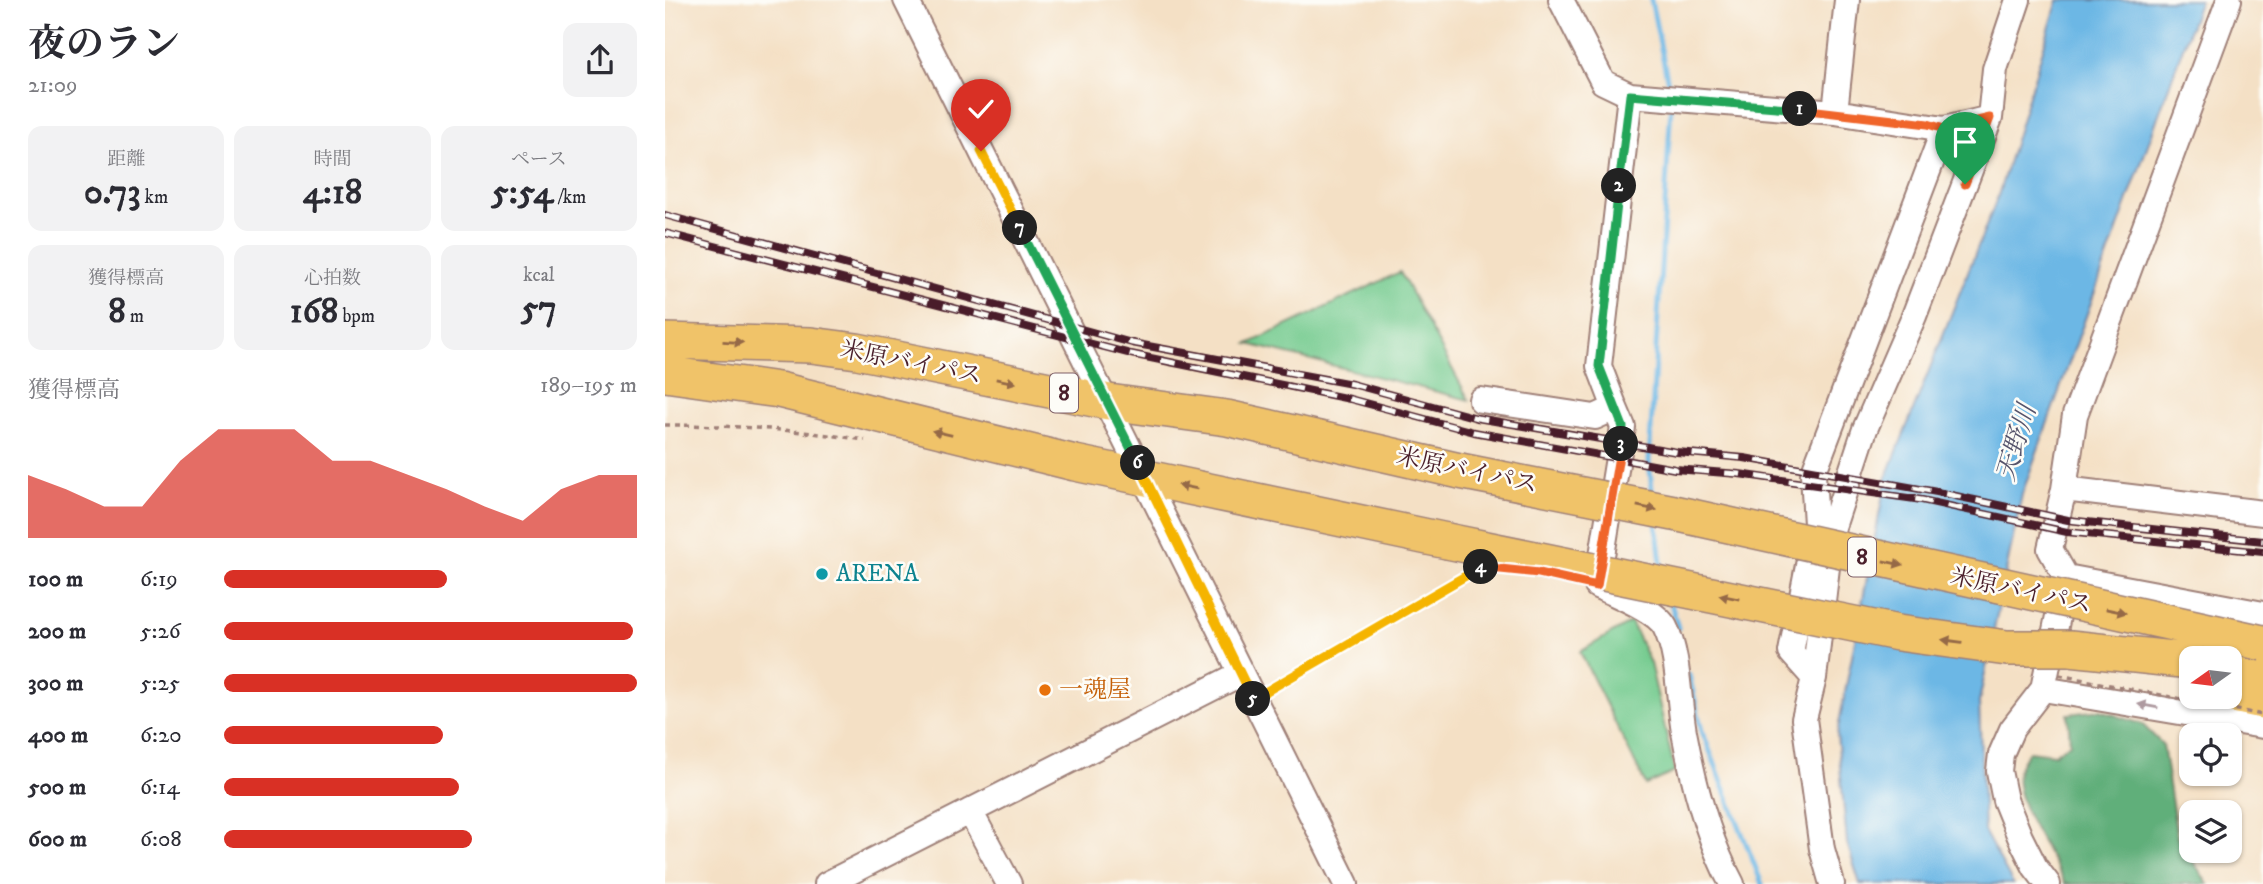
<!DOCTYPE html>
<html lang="ja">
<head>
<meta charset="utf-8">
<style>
  :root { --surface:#fff; --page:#f2f2f3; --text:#2b2b33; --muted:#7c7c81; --accent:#d93025 }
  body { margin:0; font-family:"IM FELL DW Pica","Noto Serif JP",serif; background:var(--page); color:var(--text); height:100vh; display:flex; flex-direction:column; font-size:26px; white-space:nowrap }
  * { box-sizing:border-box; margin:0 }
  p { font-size:23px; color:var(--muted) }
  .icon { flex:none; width:38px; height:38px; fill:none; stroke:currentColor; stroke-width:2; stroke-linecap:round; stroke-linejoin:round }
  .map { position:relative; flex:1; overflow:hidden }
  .panel { display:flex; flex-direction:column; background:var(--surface); width:665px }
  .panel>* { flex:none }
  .needle { width:46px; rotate:256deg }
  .fabs { position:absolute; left:1514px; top:646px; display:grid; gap:14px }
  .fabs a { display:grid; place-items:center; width:63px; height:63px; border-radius:14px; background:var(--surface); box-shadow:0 2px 5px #0004; font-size:35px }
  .pin { position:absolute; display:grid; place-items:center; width:60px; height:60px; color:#fff; margin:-72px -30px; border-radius:50% 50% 50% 0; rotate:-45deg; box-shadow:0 0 7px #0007 }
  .pin .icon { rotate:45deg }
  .km { position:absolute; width:35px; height:35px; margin:-18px; border-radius:50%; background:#222; color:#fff; font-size:19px; line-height:35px; text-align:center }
  .round { display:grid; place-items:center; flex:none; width:74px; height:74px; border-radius:14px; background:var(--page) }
  .overview { display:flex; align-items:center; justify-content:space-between; height:119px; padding:0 28px }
  h1 { font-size:38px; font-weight:700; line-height:52px }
  .stats { display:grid; grid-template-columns:repeat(3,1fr); gap:10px; height:119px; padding:7px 28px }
  .stats div { display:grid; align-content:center; border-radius:14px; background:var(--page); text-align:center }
  .stats b { font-size:35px; font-weight:700 }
  .stats small { font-size:19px; font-weight:400 }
  .stats p { font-size:19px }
  .chart { height:196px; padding:14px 28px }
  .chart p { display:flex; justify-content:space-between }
  .chart svg { width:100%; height:126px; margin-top:7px; fill:var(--accent); opacity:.7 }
  ul { padding:0 28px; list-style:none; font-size:23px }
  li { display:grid; grid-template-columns:112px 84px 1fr; align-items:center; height:52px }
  li i { height:18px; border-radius:9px; background:var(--accent) }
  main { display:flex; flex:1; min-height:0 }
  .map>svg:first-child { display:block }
  .green { fill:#75cb8f; stroke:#60755d; stroke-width:2 }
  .forest { fill:#60af7a; stroke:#556752; stroke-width:2 }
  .water { fill:#6cb7e5; stroke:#5b6b88; stroke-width:2 }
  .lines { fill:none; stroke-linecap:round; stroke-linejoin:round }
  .stream { stroke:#6cb7e5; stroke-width:5 }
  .minor-casing { stroke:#9f8078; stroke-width:28 }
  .highway-casing { stroke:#9f8078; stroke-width:38 }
  .path { stroke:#9f8078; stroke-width:3.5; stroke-dasharray:5 5; stroke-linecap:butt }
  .minor { stroke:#fff; stroke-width:24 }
  .highway { stroke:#f0c369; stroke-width:35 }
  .rail-casing { stroke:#4a1f2b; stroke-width:8 }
  .rail { stroke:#fdfcf7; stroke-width:5; stroke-dasharray:16; stroke-linecap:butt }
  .highway-bridge-casing { stroke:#9f8078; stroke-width:38; stroke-linecap:butt }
  .path-bridge { stroke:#9f8078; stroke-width:3.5; stroke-dasharray:5 5; stroke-linecap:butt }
  .highway-bridge { stroke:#f0c369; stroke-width:35 }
  .oneway { fill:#956947 }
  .oneway2 { fill:#ae9aa0 }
  .split-1-casing { stroke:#fff; stroke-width:14 }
  .split-2-casing { stroke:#fff; stroke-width:14 }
  .split-3-casing { stroke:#fff; stroke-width:14 }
  .split-4-casing { stroke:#fff; stroke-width:14 }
  .split-5-casing { stroke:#fff; stroke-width:14 }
  .split-6-casing { stroke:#fff; stroke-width:14 }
  .split-7-casing { stroke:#fff; stroke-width:14 }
  .split-8-casing { stroke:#fff; stroke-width:14 }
  .split-1 { stroke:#f0652b; stroke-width:9 }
  .split-2 { stroke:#22a559; stroke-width:9 }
  .split-3 { stroke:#22a559; stroke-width:9 }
  .split-4 { stroke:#f0652b; stroke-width:9 }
  .split-5 { stroke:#f5b400; stroke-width:9 }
  .split-6 { stroke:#f5b400; stroke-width:9 }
  .split-7 { stroke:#22a559; stroke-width:9 }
  .split-8 { stroke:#f5b400; stroke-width:9 }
  .culture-dot { fill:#0f9aa8; stroke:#fdfcf7; stroke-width:2.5 }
  .food-dot { fill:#e8710a; stroke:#fdfcf7; stroke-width:2.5 }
  .labels { text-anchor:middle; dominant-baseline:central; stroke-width:5; stroke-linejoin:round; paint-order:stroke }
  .shield { fill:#fdfcf7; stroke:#806168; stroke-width:2 }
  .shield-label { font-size:23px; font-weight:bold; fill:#4a1f2b }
  .street-label { font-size:24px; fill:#4a1f2b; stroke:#fdfcf7 }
  .culture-label { font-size:24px; fill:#0d838f; stroke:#fdfcf7; text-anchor:start }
  .food-label { font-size:24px; fill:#c56008; stroke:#fdfcf7; text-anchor:start }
  .water-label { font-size:26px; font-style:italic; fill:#56546c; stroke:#fdfcf7 }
</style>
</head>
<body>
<main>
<section class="panel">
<div class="overview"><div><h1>夜のラン</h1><p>21:09</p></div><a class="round"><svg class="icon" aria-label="share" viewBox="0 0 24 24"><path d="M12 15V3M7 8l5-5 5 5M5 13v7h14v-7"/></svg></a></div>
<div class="stats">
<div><p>距離</p><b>0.73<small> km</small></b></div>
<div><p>時間</p><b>4:18</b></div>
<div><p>ペース</p><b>5:54<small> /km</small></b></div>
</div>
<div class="stats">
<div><p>獲得標高</p><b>8<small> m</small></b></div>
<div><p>心拍数</p><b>168<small> bpm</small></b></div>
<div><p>kcal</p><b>57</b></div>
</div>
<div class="chart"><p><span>獲得標高</span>189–195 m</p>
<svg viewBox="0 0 160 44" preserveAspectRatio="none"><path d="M0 44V22L10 27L20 33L30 33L40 17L50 6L60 6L70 6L80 17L90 17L100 22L110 27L120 33L130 38L140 27L150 22L160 22V44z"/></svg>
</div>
<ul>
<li><b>100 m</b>6:19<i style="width:54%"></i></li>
<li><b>200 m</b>5:26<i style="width:99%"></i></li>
<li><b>300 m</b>5:25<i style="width:100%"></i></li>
<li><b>400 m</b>6:20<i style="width:53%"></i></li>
<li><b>500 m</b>6:14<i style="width:57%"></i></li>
<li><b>600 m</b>6:08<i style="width:60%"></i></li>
</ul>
</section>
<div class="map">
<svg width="1598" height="884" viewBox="0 0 1598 884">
  <rect width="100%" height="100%" fill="#fdfcf7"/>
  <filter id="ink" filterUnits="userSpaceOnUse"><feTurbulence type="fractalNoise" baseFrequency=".0143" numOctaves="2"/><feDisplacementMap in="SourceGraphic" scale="14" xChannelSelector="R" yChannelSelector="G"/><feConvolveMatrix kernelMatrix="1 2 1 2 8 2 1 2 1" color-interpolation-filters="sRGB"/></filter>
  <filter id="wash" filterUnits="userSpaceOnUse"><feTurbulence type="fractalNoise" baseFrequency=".00686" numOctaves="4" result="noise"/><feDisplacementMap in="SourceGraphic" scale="28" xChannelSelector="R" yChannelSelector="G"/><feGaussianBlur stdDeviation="1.57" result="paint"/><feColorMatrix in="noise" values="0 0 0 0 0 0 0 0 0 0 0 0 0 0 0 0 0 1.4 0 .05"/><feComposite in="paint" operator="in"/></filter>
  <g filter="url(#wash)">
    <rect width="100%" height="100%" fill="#f4e0c5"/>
    <!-- green -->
    <path class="green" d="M735 272 804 400 583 344Z
      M966 622 985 663 1010 772 981 785 915 652Z"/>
    <!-- forest -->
    <path class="forest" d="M1435 710 1477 724 1498 745 1512 837 1543 884H1400C1387 855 1347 803 1353 771 1355 765 1360 757 1364 751L1389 754 1405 743 1403 714Z"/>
    <!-- water -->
    <path class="water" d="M1393 0H1535L1357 494 1314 702 1319 831 1348 884H1195L1182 843 1172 734 1221 479 1333 196Z"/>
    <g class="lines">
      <!-- stream -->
      <path class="stream" d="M986 0 1005 93
        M988 498 984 461 1006 106
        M991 522 997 571
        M1005 600 1013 628
        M1024 675 1037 731 1097 884"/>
    </g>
  </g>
  <g filter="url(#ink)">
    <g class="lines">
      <defs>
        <path id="minor" d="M241 0 681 884
          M896 0 938 82 965 95 1170 112 1279 129 1325 118
          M1170 112 1182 0
          M816 400 930 417 950 408 958 427 932 586C950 594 991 610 1000 627 1015 656 1013 705 1020 737 1029 785 1044 841 1067 884
          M950 408 934 366 965 95
          M1399 489 1598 513
          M1401 577 1598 614
          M1149 678 1126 652 1151 524 1148 474 1279 129
          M1378 689 1598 726
          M305 811 344 884
          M162 884 575 674
          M1167 884 1157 849 1139 719 1149 678 1166 533 1200 429 1249 316 1325 118 1330 69 1353 0
          M1383 884 1370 867 1355 837 1340 800 1334 771 1336 754 1347 729 1378 689 1401 577 1385 549 1399 489 1410 415 1564 0"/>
        <path id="highway" d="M0 341 146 345 192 351 444 402 562 418 795 471
          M0 374 114 390 410 463 782 541
          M1564 665 1598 669
          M1564 694 1598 701"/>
      </defs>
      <!-- minor casing -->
      <use href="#minor" class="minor-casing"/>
      <!-- highway casing -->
      <use href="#highway" class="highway-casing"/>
      <!-- path -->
      <path class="path" d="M0 425C67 425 134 430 200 440
        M605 689 807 572"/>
      <!-- minor -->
      <use href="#minor" class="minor"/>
      <!-- highway -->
      <use href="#highway" class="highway"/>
      <defs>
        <path id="rail" d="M0 215 467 343 687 384 812 418 1012 452 1079 458 1272 492 1403 520 1598 541
          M0 233 466 354 685 399 809 432 1010 469 1074 474 1257 500 1402 532 1598 552"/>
      </defs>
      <!-- rail casing -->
      <use href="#rail" class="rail-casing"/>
      <!-- rail -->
      <use href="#rail" class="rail"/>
      <defs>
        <path id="highway-bridge" d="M795 471 1009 513 1598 643
          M782 541 1233 633 1342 648H1405L1526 661"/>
      </defs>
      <!-- highway-bridge casing -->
      <use href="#highway-bridge" class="highway-bridge-casing"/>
      <!-- path-bridge -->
      <path class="path-bridge" d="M1394 675 1598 715"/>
      <!-- highway-bridge -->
      <use href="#highway-bridge" class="highway-bridge"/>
    </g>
    <!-- one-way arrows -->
    <defs><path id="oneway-solid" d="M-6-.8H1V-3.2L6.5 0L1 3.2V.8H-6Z" transform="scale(1.75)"/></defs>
    <g class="oneway">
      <use href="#oneway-solid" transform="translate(68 342) rotate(3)"/>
      <use href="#oneway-solid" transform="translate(341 381) rotate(11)"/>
      <use href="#oneway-solid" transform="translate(277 433) rotate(-167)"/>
      <use href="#oneway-solid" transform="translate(523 487) rotate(-169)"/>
      <use href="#oneway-solid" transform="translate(982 508) rotate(11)"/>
      <use href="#oneway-solid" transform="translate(1228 563) rotate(12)"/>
      <use href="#oneway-solid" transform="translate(1064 597) rotate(-169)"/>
      <use href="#oneway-solid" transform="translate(1451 611) rotate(12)"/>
      <use href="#oneway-solid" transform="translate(1287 641) rotate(-172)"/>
    </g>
    <use class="oneway2" href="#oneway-solid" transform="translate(1483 706) rotate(-170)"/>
  </g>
  <g class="lines" filter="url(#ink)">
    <defs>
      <path id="split-1" d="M1135 109 1263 124 1279 129 1325 118 1300 184"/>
      <path id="split-2" d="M954 186 965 95 1135 109"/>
      <path id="split-3" d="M954 186 934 366 958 427 956 444"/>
      <path id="split-4" d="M816 567 874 573 932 586 956 444"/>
      <path id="split-5" d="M588 699 816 567"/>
      <path id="split-6" d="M473 463 588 699"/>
      <path id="split-7" d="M355 228 473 463"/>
      <path id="split-8" d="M316 151 355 228"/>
    </defs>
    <!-- split-1 casing -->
    <use href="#split-1" class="split-1-casing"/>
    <!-- split-2 casing -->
    <use href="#split-2" class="split-2-casing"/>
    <!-- split-3 casing -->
    <use href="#split-3" class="split-3-casing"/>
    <!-- split-4 casing -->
    <use href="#split-4" class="split-4-casing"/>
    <!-- split-5 casing -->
    <use href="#split-5" class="split-5-casing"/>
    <!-- split-6 casing -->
    <use href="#split-6" class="split-6-casing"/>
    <!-- split-7 casing -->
    <use href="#split-7" class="split-7-casing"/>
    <!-- split-8 casing -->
    <use href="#split-8" class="split-8-casing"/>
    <!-- split-1 -->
    <use href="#split-1" class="split-1"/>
    <!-- split-2 -->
    <use href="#split-2" class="split-2"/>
    <!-- split-3 -->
    <use href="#split-3" class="split-3"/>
    <!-- split-4 -->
    <use href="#split-4" class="split-4"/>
    <!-- split-5 -->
    <use href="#split-5" class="split-5"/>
    <!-- split-6 -->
    <use href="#split-6" class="split-6"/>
    <!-- split-7 -->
    <use href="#split-7" class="split-7"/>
    <!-- split-8 -->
    <use href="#split-8" class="split-8"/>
  </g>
  <!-- markers -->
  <circle class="culture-dot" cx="157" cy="574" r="7"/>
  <circle class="food-dot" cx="380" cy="690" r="7"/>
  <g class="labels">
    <!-- shield labels -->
    <g class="shield">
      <rect x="385" y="373.5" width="28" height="39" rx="5"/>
      <rect x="1183" y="537.5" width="28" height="39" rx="5"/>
    </g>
    <g class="shield-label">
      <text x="399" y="393">8</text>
      <text x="1197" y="557">8</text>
    </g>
    <!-- street labels -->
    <g class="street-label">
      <text transform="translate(246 363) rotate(11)">米原バイパス</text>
      <text transform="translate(802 471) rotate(12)">米原バイパス</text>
      <text transform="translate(1356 591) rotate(12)">米原バイパス</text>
    </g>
    <!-- culture labels -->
    <g class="culture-label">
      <text x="171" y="574">ARENA</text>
    </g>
    <!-- food labels -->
    <g class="food-label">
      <text x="394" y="690">一魂屋</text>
    </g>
    <!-- water labels -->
    <g class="water-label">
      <text transform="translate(1352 443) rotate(-73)">天野川</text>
    </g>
  </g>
</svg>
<div class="fabs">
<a><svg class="needle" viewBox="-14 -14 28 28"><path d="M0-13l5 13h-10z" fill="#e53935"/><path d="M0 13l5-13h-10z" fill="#7c7c81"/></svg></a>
<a><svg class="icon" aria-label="locate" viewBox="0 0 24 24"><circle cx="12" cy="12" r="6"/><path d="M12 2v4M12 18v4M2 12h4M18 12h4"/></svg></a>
<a><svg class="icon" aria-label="layers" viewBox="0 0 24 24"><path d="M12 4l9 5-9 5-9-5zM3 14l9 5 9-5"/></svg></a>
</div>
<div class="pin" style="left:1300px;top:184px;background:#1e9e55"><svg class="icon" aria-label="arrive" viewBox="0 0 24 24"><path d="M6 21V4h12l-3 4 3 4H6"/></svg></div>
<div class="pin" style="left:316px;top:151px;background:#d93025"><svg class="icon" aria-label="check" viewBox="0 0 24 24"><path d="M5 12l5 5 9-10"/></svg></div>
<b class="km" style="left:1135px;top:109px">1</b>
<b class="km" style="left:954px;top:186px">2</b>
<b class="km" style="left:956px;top:444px">3</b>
<b class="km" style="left:816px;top:567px">4</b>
<b class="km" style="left:588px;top:699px">5</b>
<b class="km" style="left:473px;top:463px">6</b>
<b class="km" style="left:355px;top:228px">7</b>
</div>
</main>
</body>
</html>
